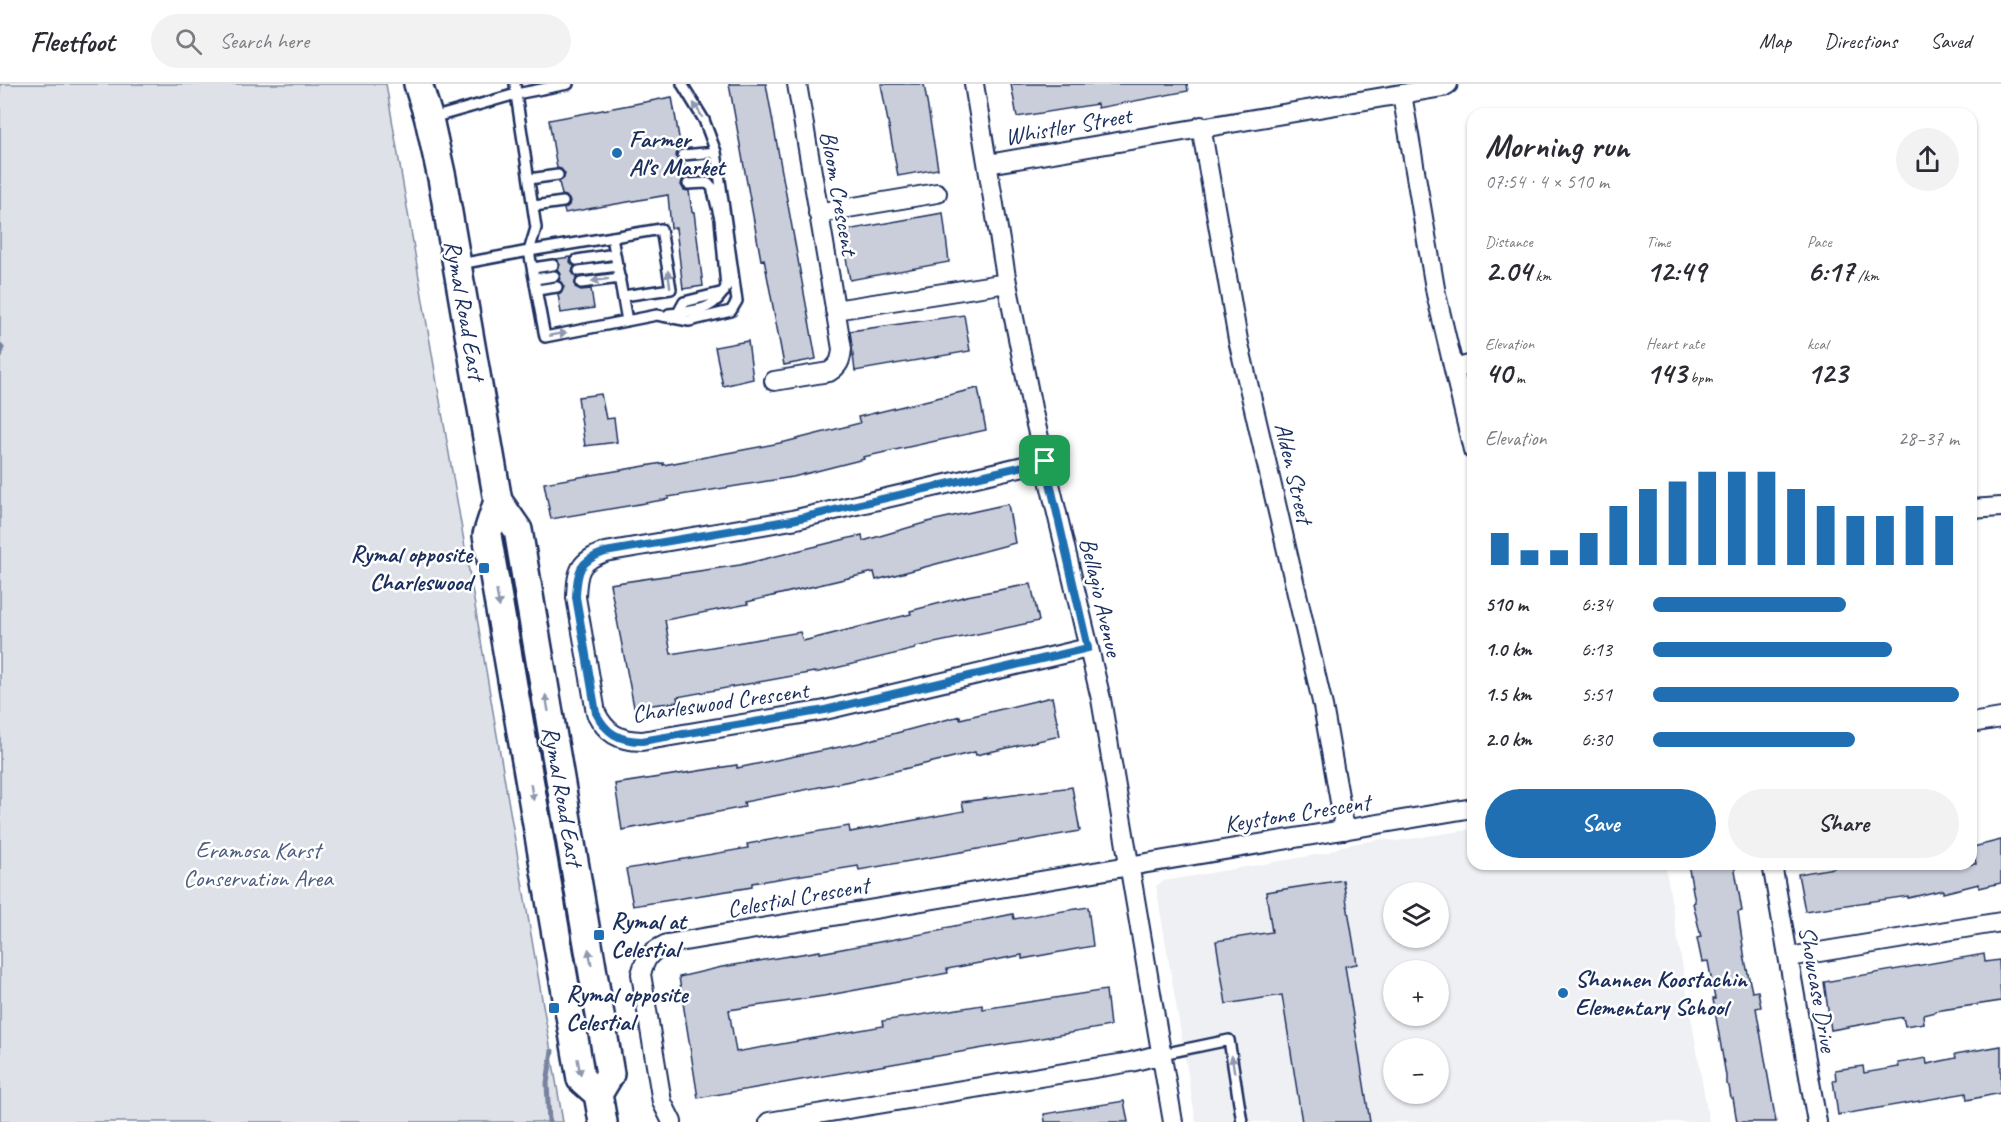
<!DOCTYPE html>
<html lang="en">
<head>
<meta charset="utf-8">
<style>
  :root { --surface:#fff; --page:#f2f2f3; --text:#2b2b33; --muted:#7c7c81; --line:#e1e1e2; --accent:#1f6fb2 }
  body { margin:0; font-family:Caveat,sans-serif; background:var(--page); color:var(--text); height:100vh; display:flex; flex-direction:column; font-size:22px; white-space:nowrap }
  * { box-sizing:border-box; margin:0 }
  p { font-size:20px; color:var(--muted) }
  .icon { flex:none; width:33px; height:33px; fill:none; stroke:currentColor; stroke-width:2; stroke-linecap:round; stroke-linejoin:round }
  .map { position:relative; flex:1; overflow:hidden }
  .details { position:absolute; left:1467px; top:24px; width:510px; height:762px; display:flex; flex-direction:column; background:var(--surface); border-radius:18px; box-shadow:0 2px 4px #0004 }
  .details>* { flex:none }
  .fabs { position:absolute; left:1383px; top:798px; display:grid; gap:12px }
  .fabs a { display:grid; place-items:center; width:66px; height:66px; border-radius:50%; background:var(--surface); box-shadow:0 2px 4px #0004; font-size:30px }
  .pin { position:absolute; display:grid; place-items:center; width:51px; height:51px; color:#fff; margin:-26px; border-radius:12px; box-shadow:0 3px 9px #0006 }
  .round { display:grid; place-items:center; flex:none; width:63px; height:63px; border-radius:32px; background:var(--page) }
  .overview { display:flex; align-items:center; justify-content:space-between; height:102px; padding:0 18px }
  h1 { font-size:33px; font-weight:800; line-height:45px }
  .figures { display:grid; grid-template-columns:repeat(3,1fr); gap:9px; height:102px; padding:6px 18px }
  .figures div { display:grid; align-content:center }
  .figures b { font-size:30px; font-weight:800 }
  .figures small { font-size:16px; font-weight:400 }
  .figures p { font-size:16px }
  .chart { height:168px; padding:12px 18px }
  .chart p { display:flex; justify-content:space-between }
  .chart svg { width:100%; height:108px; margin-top:6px; stroke:var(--accent); stroke-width:6 }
  .cta { display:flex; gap:12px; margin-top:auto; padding:12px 18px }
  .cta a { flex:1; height:69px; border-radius:36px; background:var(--accent); color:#fff; font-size:24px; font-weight:800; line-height:69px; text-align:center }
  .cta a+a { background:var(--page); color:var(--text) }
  ul { padding:0 18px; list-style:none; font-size:20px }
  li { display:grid; grid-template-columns:96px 72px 1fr; align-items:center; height:45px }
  li i { height:15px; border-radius:8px; background:var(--accent) }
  header { display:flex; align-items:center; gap:36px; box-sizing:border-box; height:84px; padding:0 30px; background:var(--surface); border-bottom:2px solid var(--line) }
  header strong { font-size:28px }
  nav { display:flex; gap:33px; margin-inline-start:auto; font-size:21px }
  .search { width:420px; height:54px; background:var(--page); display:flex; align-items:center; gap:15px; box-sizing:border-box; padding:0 21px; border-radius:33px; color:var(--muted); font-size:22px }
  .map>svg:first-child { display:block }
  .built { fill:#eff0f4; fill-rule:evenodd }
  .green { fill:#dee1e7; stroke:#7c88a2; stroke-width:1.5 }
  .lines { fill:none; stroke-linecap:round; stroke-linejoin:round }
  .stream { stroke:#77839f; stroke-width:5 }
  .building { fill:#caceda; stroke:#1b2f5e; stroke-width:1.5 }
  .service-casing { stroke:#1b2f5e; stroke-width:14 }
  .minor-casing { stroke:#1b2f5e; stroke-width:22 }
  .secondary-casing { stroke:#1b2f5e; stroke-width:32 }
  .service { stroke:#fff; stroke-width:9 }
  .minor { stroke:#fff; stroke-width:18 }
  .secondary { stroke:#fff; stroke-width:27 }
  .oneway { fill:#8d97ae }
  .route-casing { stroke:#fff; stroke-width:12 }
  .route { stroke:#1f6fb2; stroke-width:8 }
  .poi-dot { fill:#1f6fb2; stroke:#fff; stroke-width:2 }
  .labels { text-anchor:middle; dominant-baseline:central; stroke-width:5; stroke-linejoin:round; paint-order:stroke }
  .street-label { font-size:24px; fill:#1b2f5e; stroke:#fff }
  .poi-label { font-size:24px; font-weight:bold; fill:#1b2f5e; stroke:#fff; text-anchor:start }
  .park-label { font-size:24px; fill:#4c5c80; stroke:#fff }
</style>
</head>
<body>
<header>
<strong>Fleetfoot</strong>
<div class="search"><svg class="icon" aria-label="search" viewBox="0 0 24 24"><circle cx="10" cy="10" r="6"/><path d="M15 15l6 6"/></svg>Search here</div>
<nav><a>Map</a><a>Directions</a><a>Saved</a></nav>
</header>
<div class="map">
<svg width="2001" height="1038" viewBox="0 0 2001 1038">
  <rect width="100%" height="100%" fill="#fff"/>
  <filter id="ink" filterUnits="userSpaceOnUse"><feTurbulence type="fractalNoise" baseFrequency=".0167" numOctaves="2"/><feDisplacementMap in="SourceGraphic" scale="12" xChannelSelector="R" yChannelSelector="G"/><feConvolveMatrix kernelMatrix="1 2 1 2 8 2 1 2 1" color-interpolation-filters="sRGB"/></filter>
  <g filter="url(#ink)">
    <!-- built -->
    <path class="built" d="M1473 745V780H1665L1709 1038H1196L1156 802 1163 797 1327 769 1341 762 1382 755 1397 757ZM1394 808H1438V854H1394ZM1394 886H1438V932H1394ZM1394 964H1438V1010H1394Z"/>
    <!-- green -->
    <path class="green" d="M0 0H386L563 1038H0Z"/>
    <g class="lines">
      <!-- stream -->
      <path class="stream" d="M0 262 2 264 0 273
        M549 1038 547 999 552 967"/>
    </g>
    <!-- building -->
    <path class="building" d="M729 0H766L816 275 784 281 764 175 761 176Z
      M881 0H924L938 85 898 92Z
      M1011 0H1187L1188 7 1098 24 1097 20 1017 33Z
      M672 13 681 65 677 68 676 72 680 77 684 78 686 94 682 96 681 101 684 106 689 107 692 128H694L703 202 683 205 676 144H671L668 111 565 129 564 125 569 121 570 117 566 112 562 111 559 98 564 94 565 90 561 85 557 84 549 36Z
      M943 129 949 178 850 196 841 147Z
      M571 173 570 178 574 182 572 188 577 193 575 197V203L581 206 591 205 594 224 561 229 558 210 562 208 564 203 559 197 561 190 557 186 560 181 556 175Z
      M964 231 970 267 855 287 850 247Z
      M748 257 753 295 723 302 715 263Z
      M978 304 986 346 863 373 864 375 793 393 668 413 669 415 551 435 544 399 663 379V381L785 358 860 339 858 333Z
      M601 310 606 335 614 334 617 358 585 362 578 313Z
      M1008 420 1015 459 876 496 874 488 747 518 748 520 665 536 671 570 800 548 803 557 911 530 910 527 967 512 1031 500 1039 537 915 563V565L815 589 814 588 677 613 678 618 634 623 610 500 740 481 862 451 863 457 931 437Z
      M1052 613 1060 652 976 671 975 668 870 693 744 718 745 723 622 746 615 700 737 681V684L859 659 960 632V635Z
      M1072 703 1080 747 859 786 858 782 752 799V803L633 822 626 785 748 764 747 760 849 742 850 748 964 727 962 718Z
      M2001 756V799L1979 804V800L1943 809V806L1908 814V812L1805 827 1798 790 1834 784 1833 780H1976L1973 763Z
      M1688 780H1734L1742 827 1738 828 1745 876 1752 908 1758 907 1761 923 1756 924 1776 1038H1737L1733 1014H1731L1729 1002 1726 1000V992L1713 915H1715L1708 877 1702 878 1697 854 1701 853 1693 819 1695 818Z
      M1343 796 1357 880 1345 882 1370 1038H1302L1282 911 1226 920 1216 857 1272 848 1266 808Z
      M1088 823 1093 862 1022 875V871L947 885 948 889 824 912 729 926 736 968 883 942 882 937 982 921 983 925 1106 906 1110 942 698 1014 679 893 722 883 820 867V869L944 846V844L1013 830 1014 835Z
      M1984 870 1985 878 1999 876 2001 917 1935 927V928L1923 931 1924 939 1905 942 1903 933 1831 946 1824 898Z
      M2001 962V1009L1967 1016 1966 1009 1838 1031 1833 996H1836L1835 986 1863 982 1864 989 1899 983 1898 979 1926 974 1927 980 1956 974 1955 970Z
      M1124 1017 1128 1038H1045L1044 1030Z"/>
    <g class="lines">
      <defs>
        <path id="service" d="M515 0 516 10 568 0
          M432 34 516 10 536 144 529 167 460 180
          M683 71 716 68
          M529 95 558 91
          M534 122 563 118
          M612 153 627 237
          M577 176 615 170
          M533 184 553 181
          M579 187 618 182
          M535 195 554 192
          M581 199 620 194
          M537 206 557 203
          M623 212 671 205 661 145 529 167 545 253 657 231 689 237 731 227 737 217 716 68 704 36 682 0
          M678 229 684 218 724 208
          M669 230C694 226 713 229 726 203L720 135 712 103 707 99 688 100
          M1162 970 1229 956 1242 1038"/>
        <path id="minor" d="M974 0 1007 199 1032 324 1101 615 1173 1038
          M1402 10 1436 210 1473 366
          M1201 42 1238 256 1323 622 1345 746
          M988 80 1443 3 1448 0
          M818 129 937 109
          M835 226 1007 199
          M1454 285 1473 280
          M774 297 829 288C839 282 841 276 842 265L797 0
          M1045 377 792 436 605 468C579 477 577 487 576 513L596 629C606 649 619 657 642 657L825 626 1088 564
          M1971 425 2001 423
          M1971 639 2001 634
          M1772 780 1817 1038
          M1789 873 2001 838
          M672 1038 662 1018 641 890C646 872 650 868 667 860L1473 724
          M769 1038 1131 978 1162 970"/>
        <path id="secondary" d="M418 0 429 35 442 94 498 417 518 446 610 990 598 1010
          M498 417 487 451 581 995 598 1010 603 1038"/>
      </defs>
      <!-- service casing -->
      <use href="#service" class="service-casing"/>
      <!-- minor casing -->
      <use href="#minor" class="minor-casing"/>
      <!-- secondary casing -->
      <use href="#secondary" class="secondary-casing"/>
      <!-- service -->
      <use href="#service" class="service"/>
      <!-- minor -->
      <use href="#minor" class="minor"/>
      <!-- secondary -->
      <use href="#secondary" class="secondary"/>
    </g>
    <!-- one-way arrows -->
    <defs><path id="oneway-solid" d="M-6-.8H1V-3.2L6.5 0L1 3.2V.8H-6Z" transform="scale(1.5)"/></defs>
    <g class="oneway">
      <use href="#oneway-solid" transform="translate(698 26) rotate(-122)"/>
      <use href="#oneway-solid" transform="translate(669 195) rotate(-98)"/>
      <use href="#oneway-solid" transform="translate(600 196) rotate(172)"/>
      <use href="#oneway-solid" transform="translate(558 250) rotate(-11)"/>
      <use href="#oneway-solid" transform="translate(498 515) rotate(80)"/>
      <use href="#oneway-solid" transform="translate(547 619) rotate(-100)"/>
      <use href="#oneway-solid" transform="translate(532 708) rotate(80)"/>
      <use href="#oneway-solid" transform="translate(590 873) rotate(-100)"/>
      <use href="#oneway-solid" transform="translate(1233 980) rotate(-99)"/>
      <use href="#oneway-solid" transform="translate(579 983) rotate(80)"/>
    </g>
  </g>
  <g class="lines" filter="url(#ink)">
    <defs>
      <path id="route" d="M1045 377 1088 564 825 626 642 657C619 657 606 649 596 629L576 513C577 487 579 477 605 468L792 436Z"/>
    </defs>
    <!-- route casing -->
    <use href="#route" class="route-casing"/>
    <!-- route -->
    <use href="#route" class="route"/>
  </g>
  <!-- markers -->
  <g class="poi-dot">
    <circle cx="617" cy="69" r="6"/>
    <rect x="478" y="478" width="12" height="12" rx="3"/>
    <rect x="593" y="845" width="12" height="12" rx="3"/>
    <circle cx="1563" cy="909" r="6"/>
    <rect x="548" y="918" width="12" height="12" rx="3"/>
  </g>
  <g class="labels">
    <!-- street labels -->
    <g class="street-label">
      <text transform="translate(1068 42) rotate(-10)">Whistler Street</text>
      <text transform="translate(839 109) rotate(80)">Bloom Crescent</text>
      <text transform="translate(465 226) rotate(80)">Rymal Road East</text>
      <text transform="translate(1294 389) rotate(77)">Alden Street</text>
      <text transform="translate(1101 513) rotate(77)">Bellagio Avenue</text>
      <text transform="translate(720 618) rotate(-8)">Charleswood Crescent</text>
      <text transform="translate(563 712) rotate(80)">Rymal Road East</text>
      <text transform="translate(1297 729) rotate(-9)">Keystone Crescent</text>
      <text transform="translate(798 813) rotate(-10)">Celestial Crescent</text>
      <text transform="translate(1818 905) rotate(80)">Showcase Drive</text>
    </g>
    <!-- poi labels -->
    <g class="poi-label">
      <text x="629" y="55">Farmer<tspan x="629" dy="28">Al's Market</tspan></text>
      <text x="472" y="470" text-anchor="end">Rymal opposite<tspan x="472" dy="28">Charleswood</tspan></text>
      <text x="611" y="837">Rymal at<tspan x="611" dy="28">Celestial</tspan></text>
      <text x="1575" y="895">Shannen Koostachin<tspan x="1575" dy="28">Elementary School</tspan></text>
      <text x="566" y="910">Rymal opposite<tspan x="566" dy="28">Celestial</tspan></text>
    </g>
    <!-- park labels -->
    <g class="park-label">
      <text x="258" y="766">Eramosa Karst<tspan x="258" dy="28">Conservation Area</tspan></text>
    </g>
  </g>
</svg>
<div class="fabs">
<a><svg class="icon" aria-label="layers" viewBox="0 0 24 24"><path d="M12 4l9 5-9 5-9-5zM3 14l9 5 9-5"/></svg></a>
<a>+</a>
<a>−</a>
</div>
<div class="pin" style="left:1045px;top:377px;background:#1e9e55"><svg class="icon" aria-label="arrive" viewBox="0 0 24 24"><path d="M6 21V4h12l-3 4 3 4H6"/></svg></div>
<section class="details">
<div class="overview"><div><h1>Morning run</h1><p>07:54 · 4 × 510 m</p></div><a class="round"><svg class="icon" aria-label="share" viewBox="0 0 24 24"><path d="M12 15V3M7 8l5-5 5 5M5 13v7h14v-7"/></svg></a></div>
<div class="figures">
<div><p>Distance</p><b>2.04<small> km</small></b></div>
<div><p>Time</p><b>12:49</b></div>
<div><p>Pace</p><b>6:17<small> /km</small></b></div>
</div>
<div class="figures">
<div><p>Elevation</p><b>40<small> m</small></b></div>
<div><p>Heart rate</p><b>143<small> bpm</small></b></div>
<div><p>kcal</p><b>123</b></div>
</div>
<div class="chart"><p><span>Elevation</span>28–37 m</p>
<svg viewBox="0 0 160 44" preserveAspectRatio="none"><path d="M5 44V31M15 44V38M25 44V38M35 44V31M45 44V20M55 44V13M65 44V10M75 44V6M85 44V6M95 44V6M105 44V13M115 44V20M125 44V24M135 44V24M145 44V20M155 44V24"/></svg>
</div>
<ul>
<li><b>510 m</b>6:34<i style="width:63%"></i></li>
<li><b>1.0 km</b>6:13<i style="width:78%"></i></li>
<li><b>1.5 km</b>5:51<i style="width:100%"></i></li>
<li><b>2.0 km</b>6:30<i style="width:66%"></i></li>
</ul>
<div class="cta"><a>Save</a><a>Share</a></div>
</section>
</div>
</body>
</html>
